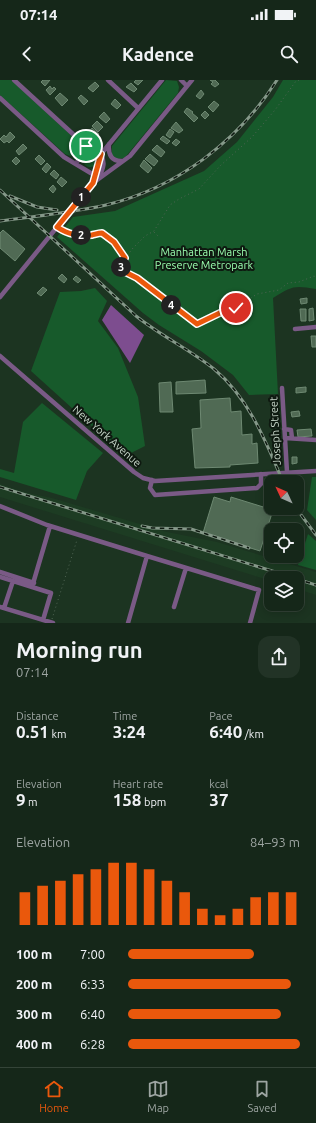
<!DOCTYPE html>
<html lang="en">
<head>
<meta charset="utf-8">
<style>
  :root { --surface:#152719; --page:#223326; --text:#f1f3f6; --muted:#9da5a2; --line:#344438; --accent:#ea580c }
  body { margin:0; font-family:Ubuntu,sans-serif; background:var(--page); color:var(--text); height:100vh; display:flex; flex-direction:column; font-size:15px; white-space:nowrap }
  * { box-sizing:border-box; margin:0 }
  p { font-size:13px; color:var(--muted) }
  .icon { flex:none; width:22px; height:22px; fill:none; stroke:currentColor; stroke-width:2; stroke-linecap:round; stroke-linejoin:round }
  .map { position:relative; height:543px; overflow:hidden }
  .side { display:flex; flex-direction:column; background:var(--surface); flex:1 }
  .side>* { flex:none }
  .needle { width:26px; rotate:314deg }
  .tools { position:absolute; left:264px; top:395px; display:grid; gap:8px }
  .tools a { display:grid; place-items:center; width:40px; height:40px; border-radius:8px; background:var(--surface); box-shadow:0 2px 10px #0003,0 0 0 1px var(--line); font-size:20px }
  .pin { position:absolute; display:grid; place-items:center; width:34px; height:34px; color:#fff; margin:-17px; border:2px solid #fff; border-radius:50%; box-shadow:0 1px 4px #0007 }
  .km { position:absolute; width:20px; height:20px; margin:-10px; border-radius:50%; background:#222; color:#fff; font-size:11px; line-height:20px; text-align:center }
  .round { display:grid; place-items:center; flex:none; width:42px; height:42px; border-radius:12px; background:var(--page) }
  .summary { display:flex; align-items:center; justify-content:space-between; height:68px; padding:0 16px }
  h1 { font-size:22px; font-weight:700; line-height:30px }
  .stats { display:grid; grid-template-columns:repeat(3,1fr); gap:6px; height:68px; padding:4px 16px }
  .stats div { display:grid; align-content:center }
  .stats b { font-size:17px; font-weight:700 }
  .stats small { font-size:11px; font-weight:400 }
  .stats p { font-size:11px }
  .chart { height:112px; padding:8px 16px }
  .chart p { display:flex; justify-content:space-between }
  .chart svg { width:100%; height:72px; margin-top:4px; stroke:var(--accent); stroke-width:6 }
  ul { padding:0 16px; list-style:none; font-size:13px }
  li { display:grid; grid-template-columns:64px 48px 1fr; align-items:center; height:30px }
  li i { height:10px; border-radius:5px; background:var(--accent) }
  .status { display:flex; justify-content:space-between; align-items:center; height:28px; padding:0 20px; background:var(--surface); direction:ltr }
  .status svg { height:11px; fill:currentColor }
  header { display:flex; justify-content:space-between; align-items:center; height:52px; padding:0 16px; background:var(--surface); font-size:18px; font-weight:700 }
  .tab-bar { display:flex; justify-content:space-around; align-items:center; height:56px; border-top:1px solid var(--line); background:var(--surface); font-size:11px; color:var(--muted) }
  .tab-bar a { display:grid; justify-items:center; gap:2px }
  .tab-bar .current { color:var(--accent) }
  .map>svg:first-child { display:block }
  .built { fill:#1d3c23 }
  .green { fill:#175a2b }
  .water { fill:#7d4d8f }
  .building { fill:#506a54; stroke:#6e8972 }
  .lines { fill:none; stroke-linecap:round; stroke-linejoin:round }
  .path { stroke:#506554; stroke-width:1; stroke-dasharray:1 3; stroke-linecap:butt }
  .minor { stroke:#7a5a86; stroke-width:4.5 }
  .rail-casing { stroke:#859889; stroke-width:3 }
  .rail { stroke:#0e1910; stroke-width:1.5; stroke-dasharray:4.5; stroke-linecap:butt }
  .route-casing { stroke:#fff; stroke-width:8 }
  .route { stroke:#ea580c; stroke-width:5 }
  .labels { text-anchor:middle; dominant-baseline:central; stroke-width:4; stroke-linejoin:round; paint-order:stroke }
  .park-label { font-size:11px; fill:#9afdae; stroke:#0e1910 }
  .street-label { font-size:11px; fill:#c7d6c9; stroke:#0e1910 }
</style>
</head>
<body>
<div class="status"><b>07:14</b><svg viewBox="0 0 49 12"><path d="M0 12V9h3v3zM5 12V6h3v6zM10 12V3h3v9zM15 12V0h3v12zM26 1h20v11H26zM47 4h2v5h-2z"/></svg></div>
<header><svg class="icon" aria-label="back" viewBox="0 0 24 24"><path d="M15 5l-7 7 7 7"/></svg>Kadence<svg class="icon" aria-label="search" viewBox="0 0 24 24"><circle cx="10" cy="10" r="6"/><path d="M15 15l6 6"/></svg></header>
<div class="map">
<svg width="316" height="543" viewBox="0 0 316 543">
  <rect width="100%" height="100%" fill="#1c3421"/>
  <!-- built -->
  <path class="built" d="M0 404 23 412 52 418 167 452 217 462 316 492V515L297 509V498H271V501L0 417Z"/>
  <!-- green -->
  <path class="green" d="M0 0H11L75 59C80 64 82 68 77 74L70 76 65 74 0 15Z
    M166 0 177 1 179 7 178 13 127 75 124 78 117 79 112 75V66Z
    M283 0H316V209C294 205 292 206 273 218L278 314 249 315 233 295 201 271 159 245 143 233 57 157 73 137 115 131 204 91 237 62 273 17Z
    M83 80a7 7 0 1 1 14 0a7 7 0 1 1-14 0Z
    M95 208 107 221 98 241 118 268 138 317 145 366 125 376 31 291 60 212 81 211Z
    M42 323 103 373 87 391 76 420 0 397V389L14 393 23 342Z
    M312 397H316V440L307 430Z
    M308 454 316 461V490L298 485Z"/>
  <!-- water -->
  <path class="water" d="M111 225 144 255 130 283 102 240Z"/>
  <!-- building -->
  <path class="building" d="M43 0H50L45 6 41 2Z
    M136 0H143L138 5 134 2Z
    M210 0H215L219 4 215 7 211 4 213 2Z
    M95 2 99 6 93 12 88 8Z
    M131 3 137 9 134 12 126 7Z
    M50 6 52 9 54 7 56 9 50 15 46 10Z
    M201 10 204 14 200 19 196 16Z
    M60 13 68 20 62 26 55 18Z
    M81 15 88 21 84 25 78 18Z
    M115 19 121 25 117 29 111 24Z
    M214 21 219 25 213 32 208 27Z
    M187 28 193 32 192 33 198 38 194 42 184 32Z
    M205 31 209 35 205 39 201 35Z
    M104 32 110 39 106 43 99 37Z
    M97 41 103 47 98 52 92 46Z
    M176 42 183 50 179 53 171 48Z
    M92 48 99 54 95 59 88 53Z
    M170 49 174 52 170 58 166 55Z
    M10 52 15 57 9 63 7 61 4 63 0 59 4 55 6 57Z
    M163 56 170 61 167 64 160 59Z
    M176 59 180 62 176 66 172 63Z
    M23 64 27 68 19 75 16 71Z
    M157 65 165 72 161 77 152 70Z
    M150 74 158 81 154 86 145 79Z
    M39 75 45 81 41 85 35 79Z
    M16 77 20 81 16 85 12 81Z
    M144 80 152 88 148 93 140 86Z
    M47 83 51 87 46 93 42 89Z
    M54 90 59 95 56 99 50 94Z
    M61 97 67 102 62 107 57 102Z
    M53 105 56 109 53 113 49 109Z
    M3 150 25 169 15 181 0 168V153Z
    M62 194 67 199 64 203 58 198Z
    M76 196 81 200 78 203 73 199Z
    M43 207 47 210 41 216 37 213Z
    M307 218V223L301 224 300 219Z
    M313 228 314 240 309 241V229Z
    M300 229H306V241H301Z
    M311 256H316V267H312Z
    M205 300 206 313 176 314V302Z
    M171 302 173 332H160L159 303Z
    M306 307V312L296 313V308Z
    M230 318 231 332 241 331 242 355 252 354V364L257 363 258 383 230 385V387L195 388 192 349 201 348 200 320Z
    M299 331 300 336 292 337 291 332Z
    M311 349 312 356 298 357 297 350Z
    M292 377H297V383L292 384Z
    M214 417 230 422 231 417 273 430 260 471 203 453Z"/>
  <g class="lines">
    <!-- path -->
    <path class="path" d="M299 0 296 1 275 30 252 57 220 86 199 109 179 119 170 125 154 151 145 156 133 168 123 181 121 190 137 198 197 245 227 230 236 228 257 214 279 210 288 203 299 202 314 196 316 197
      M61 150C70 155 82 156 93 155 96 154 99 153 102 153L114 162 125 177
      M154 152 158 156
      M52 539 77 460"/>
    <!-- minor -->
    <path class="minor" d="M14 0 86 66 101 74C105 82 104 88 99 96
      M108 0 138 28
      M181 0 187 6
      M0 18 64 77 94 95
      M109 64C108 74 111 82 123 81
      M76 84 86 66
      M93 103 101 74 162 0
      M0 217 93 103 130 76 192 0
      M295 249 316 247
      M0 276 134 392 143 398 155 401 316 391
      M282 308 287 392
      M284 349 291 350 292 358
      M285 358 316 360
      M152 400 150 408 155 415 257 408 261 404V394
      M0 426 47 445 147 476 128 543
      M147 476 259 510 250 543
      M0 492 34 503
      M0 497 51 513 43 540
      M32 507 50 446
      M0 527 53 543
      M174 527 186 488
      M4 528 13 501"/>
    <defs>
      <path id="rail" d="M0 110 136 236C161 256 189 269 214 289 249 318 266 362 283 402
        M10 116 37 127 57 130
        M0 141C35 136 71 133 106 125 176 108 238 62 277 0
        M0 407 295 498
        M296 428 316 455
        M142 446 152 448 191 449 249 468
        M297 499 316 505"/>
    </defs>
    <!-- rail casing -->
    <use href="#rail" class="rail-casing"/>
    <!-- rail -->
    <use href="#rail" class="rail"/>
  </g>
  <g class="lines">
    <defs>
      <path id="route" d="M86 66 101 74 93 103 57 147C69 155 78 156 92 155 96 154 99 153 102 153L114 162 125 178 123 181 121 190 137 198 197 244 226 230 236 228"/>
    </defs>
    <!-- route casing -->
    <use href="#route" class="route-casing"/>
    <!-- route -->
    <use href="#route" class="route"/>
  </g>
  <g class="labels">
    <!-- park labels -->
    <g class="park-label">
      <text x="204" y="172">Manhattan Marsh<tspan x="204" dy="13">Preserve Metropark</tspan></text>
    </g>
    <!-- street labels -->
    <g class="street-label">
      <text transform="translate(275 351) rotate(-93)">Joseph Street</text>
      <text transform="translate(107 356) rotate(41)">New York Avenue</text>
    </g>
  </g>
</svg>
<div class="tools">
<a><svg class="needle" viewBox="-14 -14 28 28"><path d="M0-13l5 13h-10z" fill="#e53935"/><path d="M0 13l5-13h-10z" fill="#9da5a2"/></svg></a>
<a><svg class="icon" aria-label="locate" viewBox="0 0 24 24"><circle cx="12" cy="12" r="6"/><path d="M12 2v4M12 18v4M2 12h4M18 12h4"/></svg></a>
<a><svg class="icon" aria-label="layers" viewBox="0 0 24 24"><path d="M12 4l9 5-9 5-9-5zM3 14l9 5 9-5"/></svg></a>
</div>
<div class="pin" style="left:86px;top:66px;background:#1e9e55"><svg class="icon" aria-label="arrive" viewBox="0 0 24 24"><path d="M6 21V4h12l-3 4 3 4H6"/></svg></div>
<div class="pin" style="left:236px;top:228px;background:#d93025"><svg class="icon" aria-label="check" viewBox="0 0 24 24"><path d="M5 12l5 5 9-10"/></svg></div>
<b class="km" style="left:81px;top:117px">1</b>
<b class="km" style="left:81px;top:155px">2</b>
<b class="km" style="left:121px;top:187px">3</b>
<b class="km" style="left:171px;top:225px">4</b>
</div>
<section class="side">
<div class="summary"><div><h1>Morning run</h1><p>07:14</p></div><a class="round"><svg class="icon" aria-label="share" viewBox="0 0 24 24"><path d="M12 15V3M7 8l5-5 5 5M5 13v7h14v-7"/></svg></a></div>
<div class="stats">
<div><p>Distance</p><b>0.51<small> km</small></b></div>
<div><p>Time</p><b>3:24</b></div>
<div><p>Pace</p><b>6:40<small> /km</small></b></div>
</div>
<div class="stats">
<div><p>Elevation</p><b>9<small> m</small></b></div>
<div><p>Heart rate</p><b>158<small> bpm</small></b></div>
<div><p>kcal</p><b>37</b></div>
</div>
<div class="chart"><p><span>Elevation</span>84–93 m</p>
<svg viewBox="0 0 160 44" preserveAspectRatio="none"><path d="M5 44V24M15 44V20M25 44V17M35 44V13M45 44V10M55 44V6M65 44V6M75 44V10M85 44V17M95 44V24M105 44V34M115 44V38M125 44V34M135 44V27M145 44V24M155 44V24"/></svg>
</div>
<ul>
<li><b>100 m</b>7:00<i style="width:73%"></i></li>
<li><b>200 m</b>6:33<i style="width:95%"></i></li>
<li><b>300 m</b>6:40<i style="width:89%"></i></li>
<li><b>400 m</b>6:28<i style="width:100%"></i></li>
</ul>
</section>
<nav class="tab-bar">
<a class="current"><svg class="icon" aria-label="home" viewBox="0 0 24 24"><path d="M3 11l9-7 9 7M6 9v11h12V9"/></svg>Home</a>
<a><svg class="icon" aria-label="map" viewBox="0 0 24 24"><path d="M3 6l6-2 6 2 6-2v14l-6 2-6-2-6 2zM9 4v14M15 6v14"/></svg>Map</a>
<a><svg class="icon" aria-label="saved" viewBox="0 0 24 24"><path d="M7 4h10v16l-5-4-5 4z"/></svg>Saved</a>
</nav>
</body>
</html>
